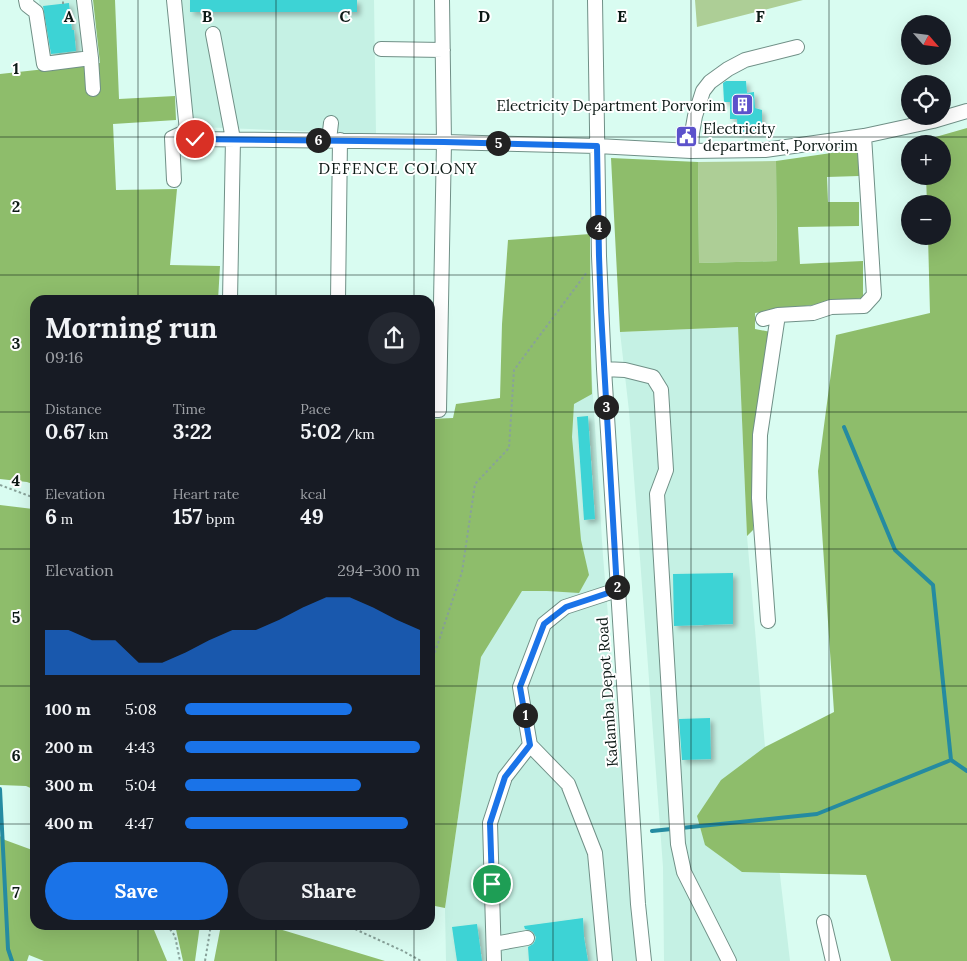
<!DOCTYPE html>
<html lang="en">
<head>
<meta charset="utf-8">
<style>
  :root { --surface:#171b24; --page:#242831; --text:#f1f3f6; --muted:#9ea1a6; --accent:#1a73e8 }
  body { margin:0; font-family:Lora,serif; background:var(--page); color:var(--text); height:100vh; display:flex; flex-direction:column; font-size:19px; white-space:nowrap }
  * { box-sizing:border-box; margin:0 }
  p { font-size:16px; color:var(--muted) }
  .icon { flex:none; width:28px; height:28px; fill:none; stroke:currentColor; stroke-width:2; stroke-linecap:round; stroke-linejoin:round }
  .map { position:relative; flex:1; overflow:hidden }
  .side { position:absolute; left:30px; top:295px; width:405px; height:635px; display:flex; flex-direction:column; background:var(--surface); border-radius:15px; box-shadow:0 5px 20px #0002 }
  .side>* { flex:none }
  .needle { width:32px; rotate:118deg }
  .fabs { position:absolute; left:901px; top:15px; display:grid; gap:10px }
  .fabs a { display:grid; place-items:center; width:50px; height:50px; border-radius:50%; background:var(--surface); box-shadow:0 5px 20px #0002; font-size:25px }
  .pin { position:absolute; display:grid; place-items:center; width:42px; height:42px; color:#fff; margin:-21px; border:2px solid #fff; border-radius:50%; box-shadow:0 1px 5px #0007 }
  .km { position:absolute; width:25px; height:25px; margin:-12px; border-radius:50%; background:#222; color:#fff; font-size:14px; line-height:25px; text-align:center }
  .round { display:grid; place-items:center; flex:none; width:52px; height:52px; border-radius:26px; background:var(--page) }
  .head { display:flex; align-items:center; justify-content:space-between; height:85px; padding:0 15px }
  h1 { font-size:28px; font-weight:800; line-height:38px }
  .metrics { display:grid; grid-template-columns:repeat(3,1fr); gap:8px; height:85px; padding:5px 15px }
  .metrics div { display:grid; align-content:center }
  .metrics b { font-size:21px; font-weight:800 }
  .metrics small { font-size:14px; font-weight:400 }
  .metrics p { font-size:14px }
  .chart { height:140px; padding:10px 15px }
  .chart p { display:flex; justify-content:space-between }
  .chart svg { width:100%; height:90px; margin-top:5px; fill:var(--accent); opacity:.7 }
  .cta { display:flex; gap:10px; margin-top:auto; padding:10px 15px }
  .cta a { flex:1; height:58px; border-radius:30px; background:var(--accent); color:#fff; font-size:20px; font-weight:800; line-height:58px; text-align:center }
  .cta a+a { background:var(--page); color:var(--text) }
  ul { padding:0 15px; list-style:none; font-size:16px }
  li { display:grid; grid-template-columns:80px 60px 1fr; align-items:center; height:38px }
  li i { height:12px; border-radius:6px; background:var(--accent) }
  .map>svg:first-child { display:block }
  .built { fill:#c5f1e4 }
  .green { fill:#adce96 }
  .forest { fill:#8ebd6b }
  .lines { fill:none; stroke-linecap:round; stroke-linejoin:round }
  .stream { stroke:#258ba1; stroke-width:4 }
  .building { fill:#3cd3d5; filter:url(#shadow) }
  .minor-casing { stroke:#709087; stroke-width:16 }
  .path { stroke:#88a29a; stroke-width:2; stroke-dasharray:2.5 2.5; stroke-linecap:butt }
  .minor { stroke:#fff; stroke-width:14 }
  .route-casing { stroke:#fff; stroke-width:10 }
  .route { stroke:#1a73e8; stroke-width:6 }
  .grid { fill:none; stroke:#0d1a16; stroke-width:1; stroke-opacity:0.55 }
  .labels { text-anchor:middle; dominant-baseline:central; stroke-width:4; stroke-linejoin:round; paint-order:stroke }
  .poi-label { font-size:15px; fill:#0d1a16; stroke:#fff; text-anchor:end }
  .street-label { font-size:15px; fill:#0d1a16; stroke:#fff }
  .neighbourhood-label { font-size:16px; letter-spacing:1px; fill:#0d1a16; stroke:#fff }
  .grid-label { font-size:16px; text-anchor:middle; font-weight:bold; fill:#0d1a16; stroke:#fff; stroke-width:4; stroke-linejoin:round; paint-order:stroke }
</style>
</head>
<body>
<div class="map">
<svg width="967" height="961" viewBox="0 0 967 961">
  <defs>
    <filter id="shadow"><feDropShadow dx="3.5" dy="3.5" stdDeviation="2.5" flood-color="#0004"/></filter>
  </defs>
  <rect width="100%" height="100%" fill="#d9fcf1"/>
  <!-- built -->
  <path class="built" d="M39 0H79L86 54 48 59Z
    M179 0H374L376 134 199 127 191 112Z
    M738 327 747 536 765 747 790 961H664L663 867 629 411 620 332Z
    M591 364 603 556 637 961H446L445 908 481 657 504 374Z"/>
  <!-- green -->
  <path class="green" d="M695 0H803L697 27Z
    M776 161 777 261 699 263 698 162Z"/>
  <!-- forest -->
  <path class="forest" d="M93 0H115L119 99 175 96 176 120 113 124 116 190 177 189 170 265 220 266 218 300H35V485L27 482 0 479V74L100 63Z
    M967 128V961H891L866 875 742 872 705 845 697 816 721 780 765 747 834 712 818 471 836 335 930 313 928 236H942V204H927L926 176H942V144H925V140Z
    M859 149V176L827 177 828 202H859V226L798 227 800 264 863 261V298L755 313V329L771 332 753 439V530L747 536 738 327 620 332 611 158 698 162 699 263 777 261 776 161Z
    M590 234 591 355 592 394 574 404 572 437 581 540 589 575 579 593 547 591H522L481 657 445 908 430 905V419L453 418 456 404 500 398 502 324 508 240Z
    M0 505 33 509 35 510V790L26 786 0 785Z
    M0 836 5 840 35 851V925H150L154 930 167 961H44L29 955 27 961H0Z
    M175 925H200L195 961H183Z
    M221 925H266L385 961H214Z"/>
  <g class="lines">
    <!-- stream -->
    <path class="stream" d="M844 427 895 550 933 585 951 760 967 771
      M0 789 8 949 12 961
      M652 831 817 814 951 760"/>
  </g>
  <!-- building -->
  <path class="building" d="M190 0H357V12H190Z
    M69 3 72 30H74L76 51 51 54 43 6Z
    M726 81H746L747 93 754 92 755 108 762 110V131L738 132 737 119H730V102H724L723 83Z
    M588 416 595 519 584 520 577 417Z
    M733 573V624L674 626 673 574Z
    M710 718 711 759 682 760 679 719Z
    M583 918 584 937 588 961H529L528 947 533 944 535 941 536 937 533 932 529 930 525 929 524 926Z
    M477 924 482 961H457L452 927Z"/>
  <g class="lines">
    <defs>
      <path id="minor" d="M26 0 27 5 36 12 44 64 91 58 84 0
        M174 0 187 131 195 139 444 142 597 146 691 151 765 150 864 136 933 121 967 111
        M595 0 599 256 604 369 638 904 644 961
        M213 34 233 139 230 300
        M381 49 443 50
        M91 58 93 89
        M329 140 331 123
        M691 151 692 133 695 116 703 91 710 82 728 69 745 60 797 47
        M174 180 172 138 187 131
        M338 300 340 140
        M763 319 778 315 813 313 831 307 864 306 874 295 864 136
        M604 369 625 370 653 377 661 390 666 470 657 494 678 844 684 872 729 961
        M430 410H439L444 142 442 0
        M768 621 759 498 760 435 778 315
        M530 745 568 784 595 853 605 961
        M824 922 833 961
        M494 944 527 938
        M494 961 490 823 505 777 530 745 520 687 544 624 565 607 617 590"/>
    </defs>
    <!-- minor casing -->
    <use href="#minor" class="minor-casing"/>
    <!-- path -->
    <path class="path" d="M63 4V0
      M0 485 35 498
      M430 667 462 572 475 484 509 448 514 370 587 272
      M167 925 175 936 180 961
      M346 925 403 951 421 961
      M205 961 211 925"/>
    <!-- minor -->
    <use href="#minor" class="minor"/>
  </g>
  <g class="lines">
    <defs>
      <path id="route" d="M195 139 444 142 597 146 599 256 601 312 617 590 566 607 544 624 520 687 530 745 505 777 490 823 492 884"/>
    </defs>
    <!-- route casing -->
    <use href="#route" class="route-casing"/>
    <!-- route -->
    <use href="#route" class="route"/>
  </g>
  <!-- grid -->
  <path class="grid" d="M138 0V300M276 0V300M414 0V300M553 0V961M691 0V961M829 0V961M0 137H967M0 275H967M0 412H35M430 412H967M0 549H35M430 549H967M0 686H35M430 686H967M0 824H35M430 824H967M138 925V961M276 925V961M414 925V961"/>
  <!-- icons -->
  <defs>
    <symbol id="building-square" viewBox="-11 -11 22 22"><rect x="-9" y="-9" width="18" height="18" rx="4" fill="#5c52cb" stroke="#fff"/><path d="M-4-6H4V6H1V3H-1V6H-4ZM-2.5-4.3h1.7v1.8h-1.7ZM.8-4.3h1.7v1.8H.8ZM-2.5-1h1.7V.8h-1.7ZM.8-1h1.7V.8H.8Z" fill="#fff"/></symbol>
    <symbol id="civic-square" viewBox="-11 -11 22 22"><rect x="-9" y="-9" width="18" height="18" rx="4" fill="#5c52cb" stroke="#fff"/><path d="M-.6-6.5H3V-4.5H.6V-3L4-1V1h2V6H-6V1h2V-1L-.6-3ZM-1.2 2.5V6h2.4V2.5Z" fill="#fff"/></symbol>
  </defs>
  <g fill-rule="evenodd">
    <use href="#building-square" x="730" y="92" width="25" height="25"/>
    <use href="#civic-square" x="674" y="124" width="25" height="25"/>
  </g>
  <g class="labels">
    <!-- poi labels -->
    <g class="poi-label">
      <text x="726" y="105">Electricity Department Porvorim</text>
      <text x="703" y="128" text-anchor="start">Electricity<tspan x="703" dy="17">department, Porvorim</tspan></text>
    </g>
    <!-- street labels -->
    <g class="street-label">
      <text transform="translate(607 692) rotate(-94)">Kadamba Depot Road</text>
    </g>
    <!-- neighbourhood labels -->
    <g class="neighbourhood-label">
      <text x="398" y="168">DEFENCE COLONY</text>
    </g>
  </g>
  <g class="grid-label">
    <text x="69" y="22">A</text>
    <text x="207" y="22">B</text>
    <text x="345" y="22">C</text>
    <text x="484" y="22">D</text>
    <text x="622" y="22">E</text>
    <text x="760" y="22">F</text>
    <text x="16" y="74">1</text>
    <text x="16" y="212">2</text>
    <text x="16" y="349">3</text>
    <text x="16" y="486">4</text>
    <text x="16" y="623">5</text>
    <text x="16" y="761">6</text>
    <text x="16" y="898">7</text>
  </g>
</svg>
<div class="fabs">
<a><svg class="needle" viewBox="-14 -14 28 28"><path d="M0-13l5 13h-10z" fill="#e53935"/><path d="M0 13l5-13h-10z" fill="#9ea1a6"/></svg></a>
<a><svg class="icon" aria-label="locate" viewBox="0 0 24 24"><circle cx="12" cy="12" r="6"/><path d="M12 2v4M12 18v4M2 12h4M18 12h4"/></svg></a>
<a>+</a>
<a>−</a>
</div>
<div class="pin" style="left:492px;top:884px;background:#1e9e55"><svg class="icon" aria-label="arrive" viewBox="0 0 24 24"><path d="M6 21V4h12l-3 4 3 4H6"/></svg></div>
<div class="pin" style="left:195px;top:139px;background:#d93025"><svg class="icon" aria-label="check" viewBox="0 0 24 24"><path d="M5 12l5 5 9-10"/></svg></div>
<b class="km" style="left:525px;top:715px">1</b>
<b class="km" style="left:617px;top:587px">2</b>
<b class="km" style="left:606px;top:407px">3</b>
<b class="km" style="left:598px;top:227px">4</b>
<b class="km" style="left:498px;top:143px">5</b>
<b class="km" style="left:318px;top:140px">6</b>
<section class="side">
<div class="head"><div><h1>Morning run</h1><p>09:16</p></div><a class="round"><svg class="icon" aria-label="share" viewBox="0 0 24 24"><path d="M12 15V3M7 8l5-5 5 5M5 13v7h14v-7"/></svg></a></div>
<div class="metrics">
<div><p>Distance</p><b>0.67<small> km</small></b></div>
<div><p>Time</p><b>3:22</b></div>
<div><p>Pace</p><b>5:02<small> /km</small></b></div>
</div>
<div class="metrics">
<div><p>Elevation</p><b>6<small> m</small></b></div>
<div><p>Heart rate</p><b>157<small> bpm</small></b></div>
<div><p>kcal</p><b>49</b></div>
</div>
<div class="chart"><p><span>Elevation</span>294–300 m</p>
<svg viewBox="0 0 160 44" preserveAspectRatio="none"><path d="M0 44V22L10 22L20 27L30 27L40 38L50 38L60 33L70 27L80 22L90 22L100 17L110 11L120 6L130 6L140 11L150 17L160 22V44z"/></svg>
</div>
<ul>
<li><b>100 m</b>5:08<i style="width:71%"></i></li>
<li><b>200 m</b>4:43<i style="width:100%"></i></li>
<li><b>300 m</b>5:04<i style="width:75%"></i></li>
<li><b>400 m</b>4:47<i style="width:95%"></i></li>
</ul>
<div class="cta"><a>Save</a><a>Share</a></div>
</section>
</div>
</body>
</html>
